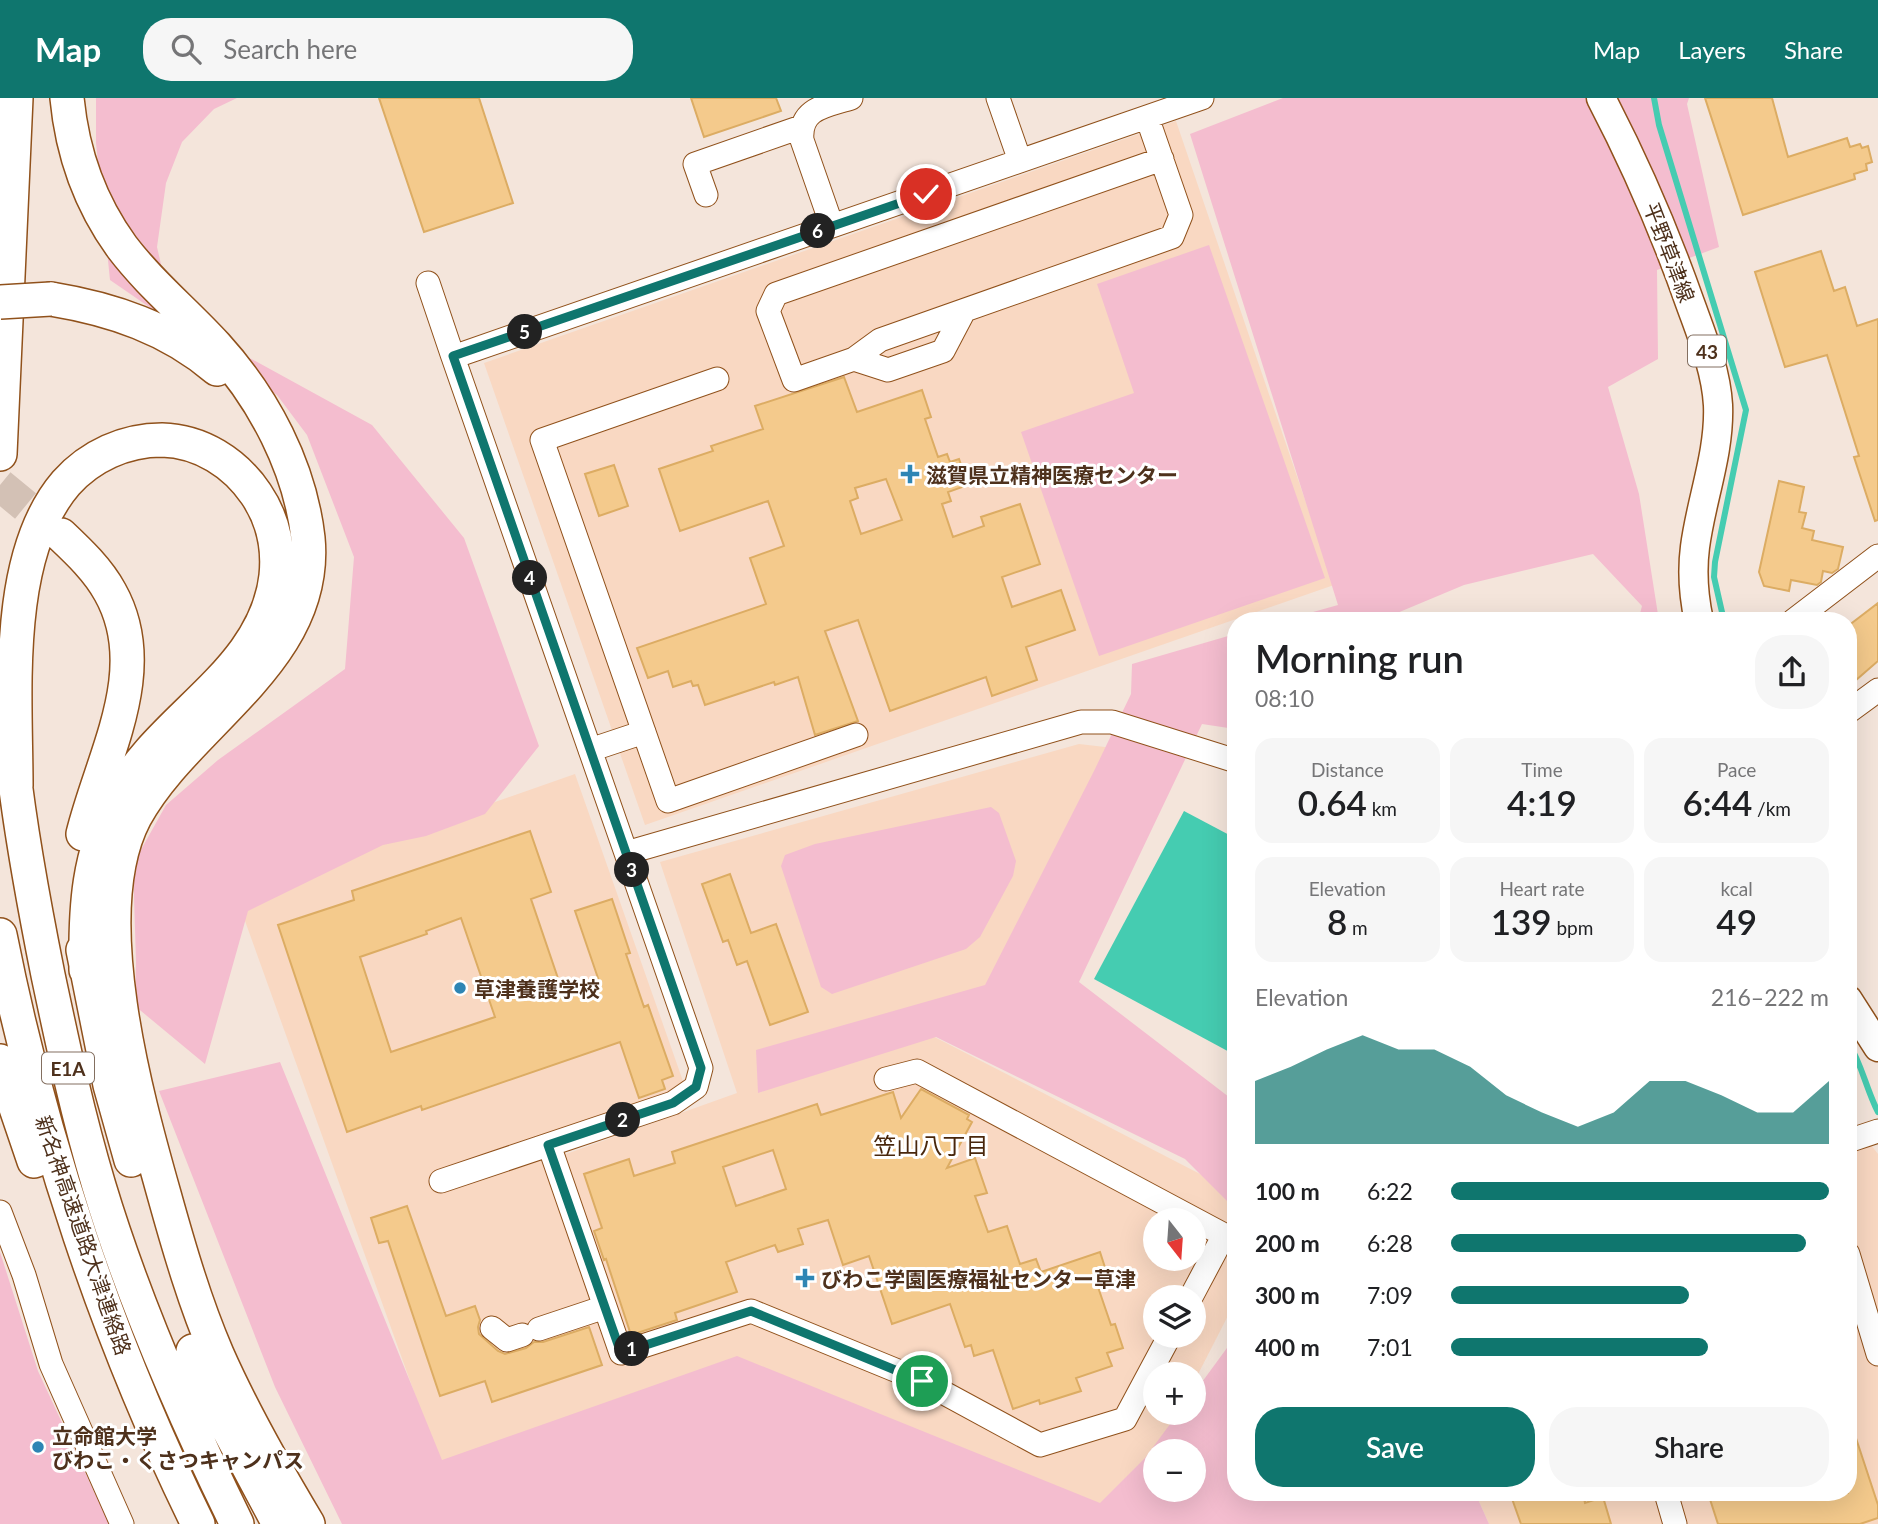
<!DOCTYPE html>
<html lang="en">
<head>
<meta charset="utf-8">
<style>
  :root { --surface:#fff; --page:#f6f6f6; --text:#202124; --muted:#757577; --accent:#0f766e }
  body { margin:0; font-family:Lato,"Noto Sans JP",sans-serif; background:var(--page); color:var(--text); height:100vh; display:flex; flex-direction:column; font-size:26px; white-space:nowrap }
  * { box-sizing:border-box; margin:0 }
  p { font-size:23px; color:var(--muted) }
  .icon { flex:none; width:38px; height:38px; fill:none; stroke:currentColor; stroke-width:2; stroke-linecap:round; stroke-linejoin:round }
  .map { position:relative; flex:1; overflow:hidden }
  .side { position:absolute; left:1227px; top:514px; width:630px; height:889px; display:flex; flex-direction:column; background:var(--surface); border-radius:28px; box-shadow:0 7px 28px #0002 }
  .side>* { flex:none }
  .needle { width:46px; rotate:163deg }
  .fabs { position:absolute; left:1143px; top:1110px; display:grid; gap:14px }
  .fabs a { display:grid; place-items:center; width:63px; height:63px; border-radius:50%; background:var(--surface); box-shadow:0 7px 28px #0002; font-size:35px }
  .pin { position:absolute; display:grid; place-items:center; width:60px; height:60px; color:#fff; margin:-30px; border:4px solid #fff; border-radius:50%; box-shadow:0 2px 7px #0007 }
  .km { position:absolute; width:35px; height:35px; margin:-18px; border-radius:50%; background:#222; color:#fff; font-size:19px; line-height:35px; text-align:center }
  .round { display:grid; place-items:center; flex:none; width:74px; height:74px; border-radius:28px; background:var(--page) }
  .overview { display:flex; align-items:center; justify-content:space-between; height:119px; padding:0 28px }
  h1 { font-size:38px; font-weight:600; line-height:52px }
  .stats { display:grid; grid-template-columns:repeat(3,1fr); gap:10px; height:119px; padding:7px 28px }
  .stats div { display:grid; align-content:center; border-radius:18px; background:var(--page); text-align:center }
  .stats b { font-size:35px; font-weight:600 }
  .stats small { font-size:19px; font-weight:400 }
  .stats p { font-size:19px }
  .chart { height:196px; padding:14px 28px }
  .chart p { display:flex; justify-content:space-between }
  .chart svg { width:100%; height:126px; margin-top:7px; fill:var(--accent); opacity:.7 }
  .primary-button { display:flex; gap:14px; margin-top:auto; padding:14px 28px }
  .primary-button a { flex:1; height:80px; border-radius:28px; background:var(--accent); color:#fff; font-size:28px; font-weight:600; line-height:80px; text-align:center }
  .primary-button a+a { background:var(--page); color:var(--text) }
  ul { padding:0 28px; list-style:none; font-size:23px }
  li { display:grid; grid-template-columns:112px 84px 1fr; align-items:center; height:52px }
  li i { height:18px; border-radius:9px; background:var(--accent) }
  header { display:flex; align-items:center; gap:42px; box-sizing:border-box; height:98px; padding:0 35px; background:var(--accent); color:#fff }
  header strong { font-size:33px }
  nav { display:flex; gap:38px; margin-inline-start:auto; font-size:24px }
  .search { width:490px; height:63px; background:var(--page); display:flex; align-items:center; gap:18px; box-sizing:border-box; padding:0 24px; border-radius:28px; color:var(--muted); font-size:26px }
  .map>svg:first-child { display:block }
  .built { fill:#f9d8c2; fill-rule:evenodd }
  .green { fill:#f4bdcf; fill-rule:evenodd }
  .water { fill:#45ccb1 }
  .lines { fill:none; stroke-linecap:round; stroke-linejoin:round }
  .stream { stroke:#45ccb1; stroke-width:6 }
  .building { fill:#f4ca8c; stroke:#dcac63; stroke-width:2; fill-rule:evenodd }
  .highway-tunnel { stroke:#d3c1b5; stroke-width:33; stroke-dasharray:33 17; stroke-linecap:butt }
  .minor-casing { stroke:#90511b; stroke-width:25 }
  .major-casing { stroke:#90511b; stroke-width:31 }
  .highway-casing { stroke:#90511b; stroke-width:36 }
  .minor { stroke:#fff; stroke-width:23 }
  .major { stroke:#fff; stroke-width:28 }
  .highway { stroke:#fff; stroke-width:33 }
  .highway-bridge-casing { stroke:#90511b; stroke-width:36; stroke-linecap:butt }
  .highway-bridge { stroke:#fff; stroke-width:33 }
  .route-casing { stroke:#fff; stroke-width:14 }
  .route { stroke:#0f766e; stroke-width:9 }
  .poi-dot { fill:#2e85b4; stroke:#fff; stroke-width:2.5 }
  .labels { text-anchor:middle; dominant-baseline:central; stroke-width:6; stroke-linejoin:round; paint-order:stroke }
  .shield { fill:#fff; stroke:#836f60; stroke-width:2 }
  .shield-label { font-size:19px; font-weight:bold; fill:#4e311c }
  .street-label { font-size:21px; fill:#4e311c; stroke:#fff }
  .poi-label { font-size:21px; font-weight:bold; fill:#4e311c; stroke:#fff; text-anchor:start }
  .neighbourhood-label { font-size:23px; fill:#49270c; stroke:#fff }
</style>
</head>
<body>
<header>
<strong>Map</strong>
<div class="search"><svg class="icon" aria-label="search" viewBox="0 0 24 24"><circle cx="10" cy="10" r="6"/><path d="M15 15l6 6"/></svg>Search here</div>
<nav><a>Map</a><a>Layers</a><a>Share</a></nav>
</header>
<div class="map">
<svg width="1878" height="1426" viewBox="0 0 1878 1426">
  <rect width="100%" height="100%" fill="#f4e5db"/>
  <!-- built -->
  <path class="built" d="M1176 23 1334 487 645 727 484 265Z
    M1079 646 1131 652 993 893 917 930 1235 1094V1204L1194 1284V1276H1155V1314H1178L1157 1353H1155L1119 1426 446 1383 235 795 575 676 684 986 673 995 557 1033 566 1056 737 995 660 764ZM1155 1122H1194V1160H1155ZM1155 1199H1194V1237H1155Z
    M1848 1017 1878 1056V1426H1489L1477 1399 1470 1395H1848Z"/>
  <!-- green -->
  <path class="green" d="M96 0H237L214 11 182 44 166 85 157 149 173 218 372 327 464 440 539 648 485 716 426 738 383 747 248 813 205 966 135 908 136 864 133 766 166 707 218 662 345 571 354 459 307 337 277 297 110 182 96 45Z
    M1283 0H1689L1687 6 1719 149 1657 172 1658 261 1608 289 1639 396 1659 523H1638L1642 508 1593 456 1464 487 1378 523H1281L1338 507 1190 36Z
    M1209 147 1325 480 1099 558 1021 334 1134 295 1097 186Z
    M1235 536V631L1202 626 1079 884 1229 999 1235 997V1111L1185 1061 936 939 758 995 756 952 985 887 1094 673 1131 596 1132 566Z
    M991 709 999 715 1016 763 1013 778 980 839 966 851 832 896 821 889 781 768 785 757 815 746Z
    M280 964 442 1362 737 1258 1100 1405 1145 1360 1179 1314H1194V1295L1235 1239 1236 1395H1470L1477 1399 1489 1426H342L275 1289 159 993ZM1155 1353H1194V1391H1155Z
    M0 1154 38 1273 109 1426H0Z"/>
  <!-- water -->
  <path class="water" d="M1184 713 1235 740V957L1094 881Z"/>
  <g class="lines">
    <!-- stream -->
    <path class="stream" d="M1654 0 1659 27 1746 312 1715 464 1714 479 1724 523
      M1848 944C1862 966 1866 991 1878 1014"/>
  </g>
  <!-- building -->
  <path class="building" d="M379 0H479L513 105 424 134Z
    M691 0H776L781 13 704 39Z
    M1705 0H1772L1788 59 1847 40 1850 49 1860 46 1862 50 1868 48 1872 64 1866 66 1867 72 1854 76 1855 81 1743 117Z
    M1821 153 1834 193 1845 189 1857 228 1878 221V422L1875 423 1854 359 1859 358 1827 257 1785 269 1755 174Z
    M844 279 857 314 922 292 931 319 925 321 938 359 947 356 950 364 959 361 968 387 948 394 951 403 942 406 953 439 984 428 981 419 1020 406 1040 466 1002 479 1012 509 1061 492 1075 532 1026 549 1037 582 992 598 986 579 890 613 858 522 825 533 858 623 815 637 798 579 775 587 774 584 705 607 698 587 693 588 691 583 673 589 668 573 648 580 637 550 766 506 750 460 784 448 768 403 680 433 659 371 713 353 711 348 763 331 755 308ZM886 381 902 422 861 436 850 403 858 400 855 390Z
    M614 367 628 408 599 418 585 376Z
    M1779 383 1804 389 1799 414 1806 415 1802 430 1814 433 1812 442 1843 449 1838 471 1832 475 1823 473 1821 484 1817 487 1791 482 1789 493 1764 488 1759 474Z
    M1878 505V563L1848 589V528Z
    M530 733 551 794 531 801 563 895 599 883 575 813 612 801 630 855 626 856 644 909 648 907 673 978 662 982 665 991 639 1000 620 944 422 1012 421 1008 347 1034 278 827 354 802 352 793ZM461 820 495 919 391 954 360 859 427 836 426 833Z
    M730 776 751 835 776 826 808 914 770 927 747 863 737 867 728 842 723 844 702 786Z
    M921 991 969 1017 967 1021 972 1024 947 1070 975 1060 987 1095 975 1098 988 1134 1007 1128 1020 1166 1036 1161 1041 1174 1100 1154 1111 1188 1099 1192 1111 1227 1115 1226 1123 1250 1107 1255 1112 1268 1076 1280 1081 1293 1040 1306 1039 1302 1013 1311 993 1252 974 1258 971 1247 965 1249 950 1206 892 1226 869 1158 843 1167 828 1122 798 1131 803 1146 778 1154 775 1147 726 1164 737 1194 675 1215 677 1222 631 1237 606 1161 604 1162 594 1133 602 1130 584 1076 629 1061 634 1078 675 1065 672 1054 817 1006 821 1017 893 994 901 1020ZM773 1052 786 1091 736 1108 723 1069Z
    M407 1108 446 1218 475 1208 480 1222 478 1229 479 1236 498 1253 505 1256 526 1250 534 1244H543L589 1229 602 1267 492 1304 485 1283 440 1298 388 1143 379 1145 371 1120Z
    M1851 1325 1878 1407V1420L1860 1426H1718L1708 1395H1848V1326Z
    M1510 1395H1583L1585 1405 1603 1399 1611 1426H1521Z"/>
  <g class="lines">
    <!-- highway-tunnel -->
    <path class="highway-tunnel" d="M0 387 61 437"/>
    <defs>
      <path id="minor" d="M998 0 1020 63
        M1147 19 1181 117 1172 139 880 242 854 261 794 282 768 213 776 196 1162 61
        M706 97 695 66 801 29
        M832 128 802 42C799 10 826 8 851 0
        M428 185 453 259
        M854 261 888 272 943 253 964 213
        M717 281 542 342 668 703 856 637
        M1793 523 1878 458
        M1848 614 1878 592
        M590 652 644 634
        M626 755 1081 624H1112L1236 663
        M886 981 917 973 1224 1137 1191 1199
        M1848 1043 1878 1033
        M549 1047 621 1255 751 1213 922 1283 1040 1347 1125 1321 1170 1237
        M441 1083 673 1005 696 989 701 970 453 259 1202 0
        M0 1114 24 1177 51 1266 122 1426
        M1848 1156 1878 1256
        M492 1230 507 1242 522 1237
        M539 1231 605 1209
        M1666 1395 1675 1426"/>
      <path id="major" d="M1601 0C1636 67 1665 134 1690 205 1702 238 1716 272 1718 307 1720 355 1701 402 1695 449 1692 472 1694 500 1699 523
        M1848 902 1878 949"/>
      <path id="highway" d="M67 0C72 53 90 105 122 149 150 186 185 214 216 248 264 301 300 369 308 440 320 562 186 625 135 719 85 814 136 997 164 1096 179 1150 195 1205 217 1256 243 1315 275 1371 308 1426
        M51 201C112 211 169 230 217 271
        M0 356 16 0
        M61 437C79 454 98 472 110 494 154 572 102 658 83 736
        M13 667C21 738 34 807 48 877 63 948 78 1018 99 1088 133 1201 185 1320 237 1426
        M16 688C16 597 3 458 66 385 90 358 125 342 162 342 201 343 235 365 256 396 273 421 279 449 276 478 265 575 160 618 118 699 88 757 85 808 86 872
        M0 837C40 1039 107 1241 198 1426
        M83 852 110 987 131 1062
        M0 963 34 1063
        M193 1253 214 1304 279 1426"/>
    </defs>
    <!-- minor casing -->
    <use href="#minor" class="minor-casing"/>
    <!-- major casing -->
    <use href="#major" class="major-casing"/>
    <!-- highway casing -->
    <use href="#highway" class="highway-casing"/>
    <!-- minor -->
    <use href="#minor" class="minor"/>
    <!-- major -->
    <use href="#major" class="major"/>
    <!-- highway -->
    <use href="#highway" class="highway"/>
    <defs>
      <path id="highway-bridge" d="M0 204 51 201"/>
    </defs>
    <!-- highway-bridge casing -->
    <use href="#highway-bridge" class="highway-bridge-casing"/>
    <!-- highway-bridge -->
    <use href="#highway-bridge" class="highway-bridge"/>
  </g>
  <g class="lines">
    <defs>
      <path id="route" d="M922 1283 751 1213 621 1255 548 1047 673 1005 696 989 701 970 453 258 926 96"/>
    </defs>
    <!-- route casing -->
    <use href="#route" class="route-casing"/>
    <!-- route -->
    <use href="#route" class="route"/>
  </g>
  <!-- markers -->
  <g class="poi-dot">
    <path d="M906.5 365.5h7v7h7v7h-7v7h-7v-7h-7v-7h7z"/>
    <circle cx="460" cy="890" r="7"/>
    <path d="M801.5 1169.5h7v7h7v7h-7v7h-7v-7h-7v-7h7z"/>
    <circle cx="38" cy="1349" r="7"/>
  </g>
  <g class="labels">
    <!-- shield labels -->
    <g class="shield">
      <rect x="1688" y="237.5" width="38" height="31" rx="5"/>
      <rect x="42" y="954.5" width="52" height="31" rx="5"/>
    </g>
    <g class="shield-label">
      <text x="1707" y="253">43</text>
      <text x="68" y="970">E1A</text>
    </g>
    <!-- street labels -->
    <g class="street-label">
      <text transform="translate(1670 154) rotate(69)">平野草津線</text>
      <text transform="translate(84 1137) rotate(71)">新名神高速道路大津連絡路</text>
    </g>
    <!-- poi labels -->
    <g class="poi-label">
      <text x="926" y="376">滋賀県立精神医療センター</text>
      <text x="474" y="890">草津養護学校</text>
      <text x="821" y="1180">びわこ学園医療福祉センター草津</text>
      <text x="52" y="1337">立命館大学<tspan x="52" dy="24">びわこ・くさつキャンパス</tspan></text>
    </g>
    <!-- neighbourhood labels -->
    <g class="neighbourhood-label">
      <text x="931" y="1047">笠山八丁目</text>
    </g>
  </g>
</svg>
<div class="fabs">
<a><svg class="needle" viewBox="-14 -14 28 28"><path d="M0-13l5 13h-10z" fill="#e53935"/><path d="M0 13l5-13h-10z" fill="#757577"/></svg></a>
<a><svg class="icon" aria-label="layers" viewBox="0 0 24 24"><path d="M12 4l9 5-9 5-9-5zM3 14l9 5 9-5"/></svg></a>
<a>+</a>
<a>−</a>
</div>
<div class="pin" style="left:922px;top:1283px;background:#1e9e55"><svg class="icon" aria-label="arrive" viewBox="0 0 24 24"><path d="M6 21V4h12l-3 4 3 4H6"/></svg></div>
<div class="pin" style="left:926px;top:96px;background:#d93025"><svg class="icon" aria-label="check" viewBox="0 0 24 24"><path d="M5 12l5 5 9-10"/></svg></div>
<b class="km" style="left:632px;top:1251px">1</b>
<b class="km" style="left:623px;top:1022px">2</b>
<b class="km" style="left:632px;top:772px">3</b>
<b class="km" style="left:530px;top:480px">4</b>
<b class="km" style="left:525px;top:234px">5</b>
<b class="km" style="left:818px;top:133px">6</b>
<section class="side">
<div class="overview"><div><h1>Morning run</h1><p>08:10</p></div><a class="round"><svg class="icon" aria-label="share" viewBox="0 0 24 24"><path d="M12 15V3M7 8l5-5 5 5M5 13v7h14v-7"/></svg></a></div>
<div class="stats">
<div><p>Distance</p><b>0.64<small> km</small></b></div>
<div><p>Time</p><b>4:19</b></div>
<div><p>Pace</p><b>6:44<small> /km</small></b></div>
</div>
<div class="stats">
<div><p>Elevation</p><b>8<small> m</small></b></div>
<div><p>Heart rate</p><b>139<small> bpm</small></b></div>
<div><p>kcal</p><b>49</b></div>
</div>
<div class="chart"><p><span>Elevation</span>216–222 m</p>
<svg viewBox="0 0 160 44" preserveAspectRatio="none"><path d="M0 44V22L10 17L20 11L30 6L40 11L50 11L60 17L70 27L80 33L90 38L100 33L110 22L120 22L130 27L140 33L150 33L160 22V44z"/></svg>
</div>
<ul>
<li><b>100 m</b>6:22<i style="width:100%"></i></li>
<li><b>200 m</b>6:28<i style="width:94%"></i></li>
<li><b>300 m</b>7:09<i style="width:63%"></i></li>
<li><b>400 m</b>7:01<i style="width:68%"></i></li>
</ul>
<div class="primary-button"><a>Save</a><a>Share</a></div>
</section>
</div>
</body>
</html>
